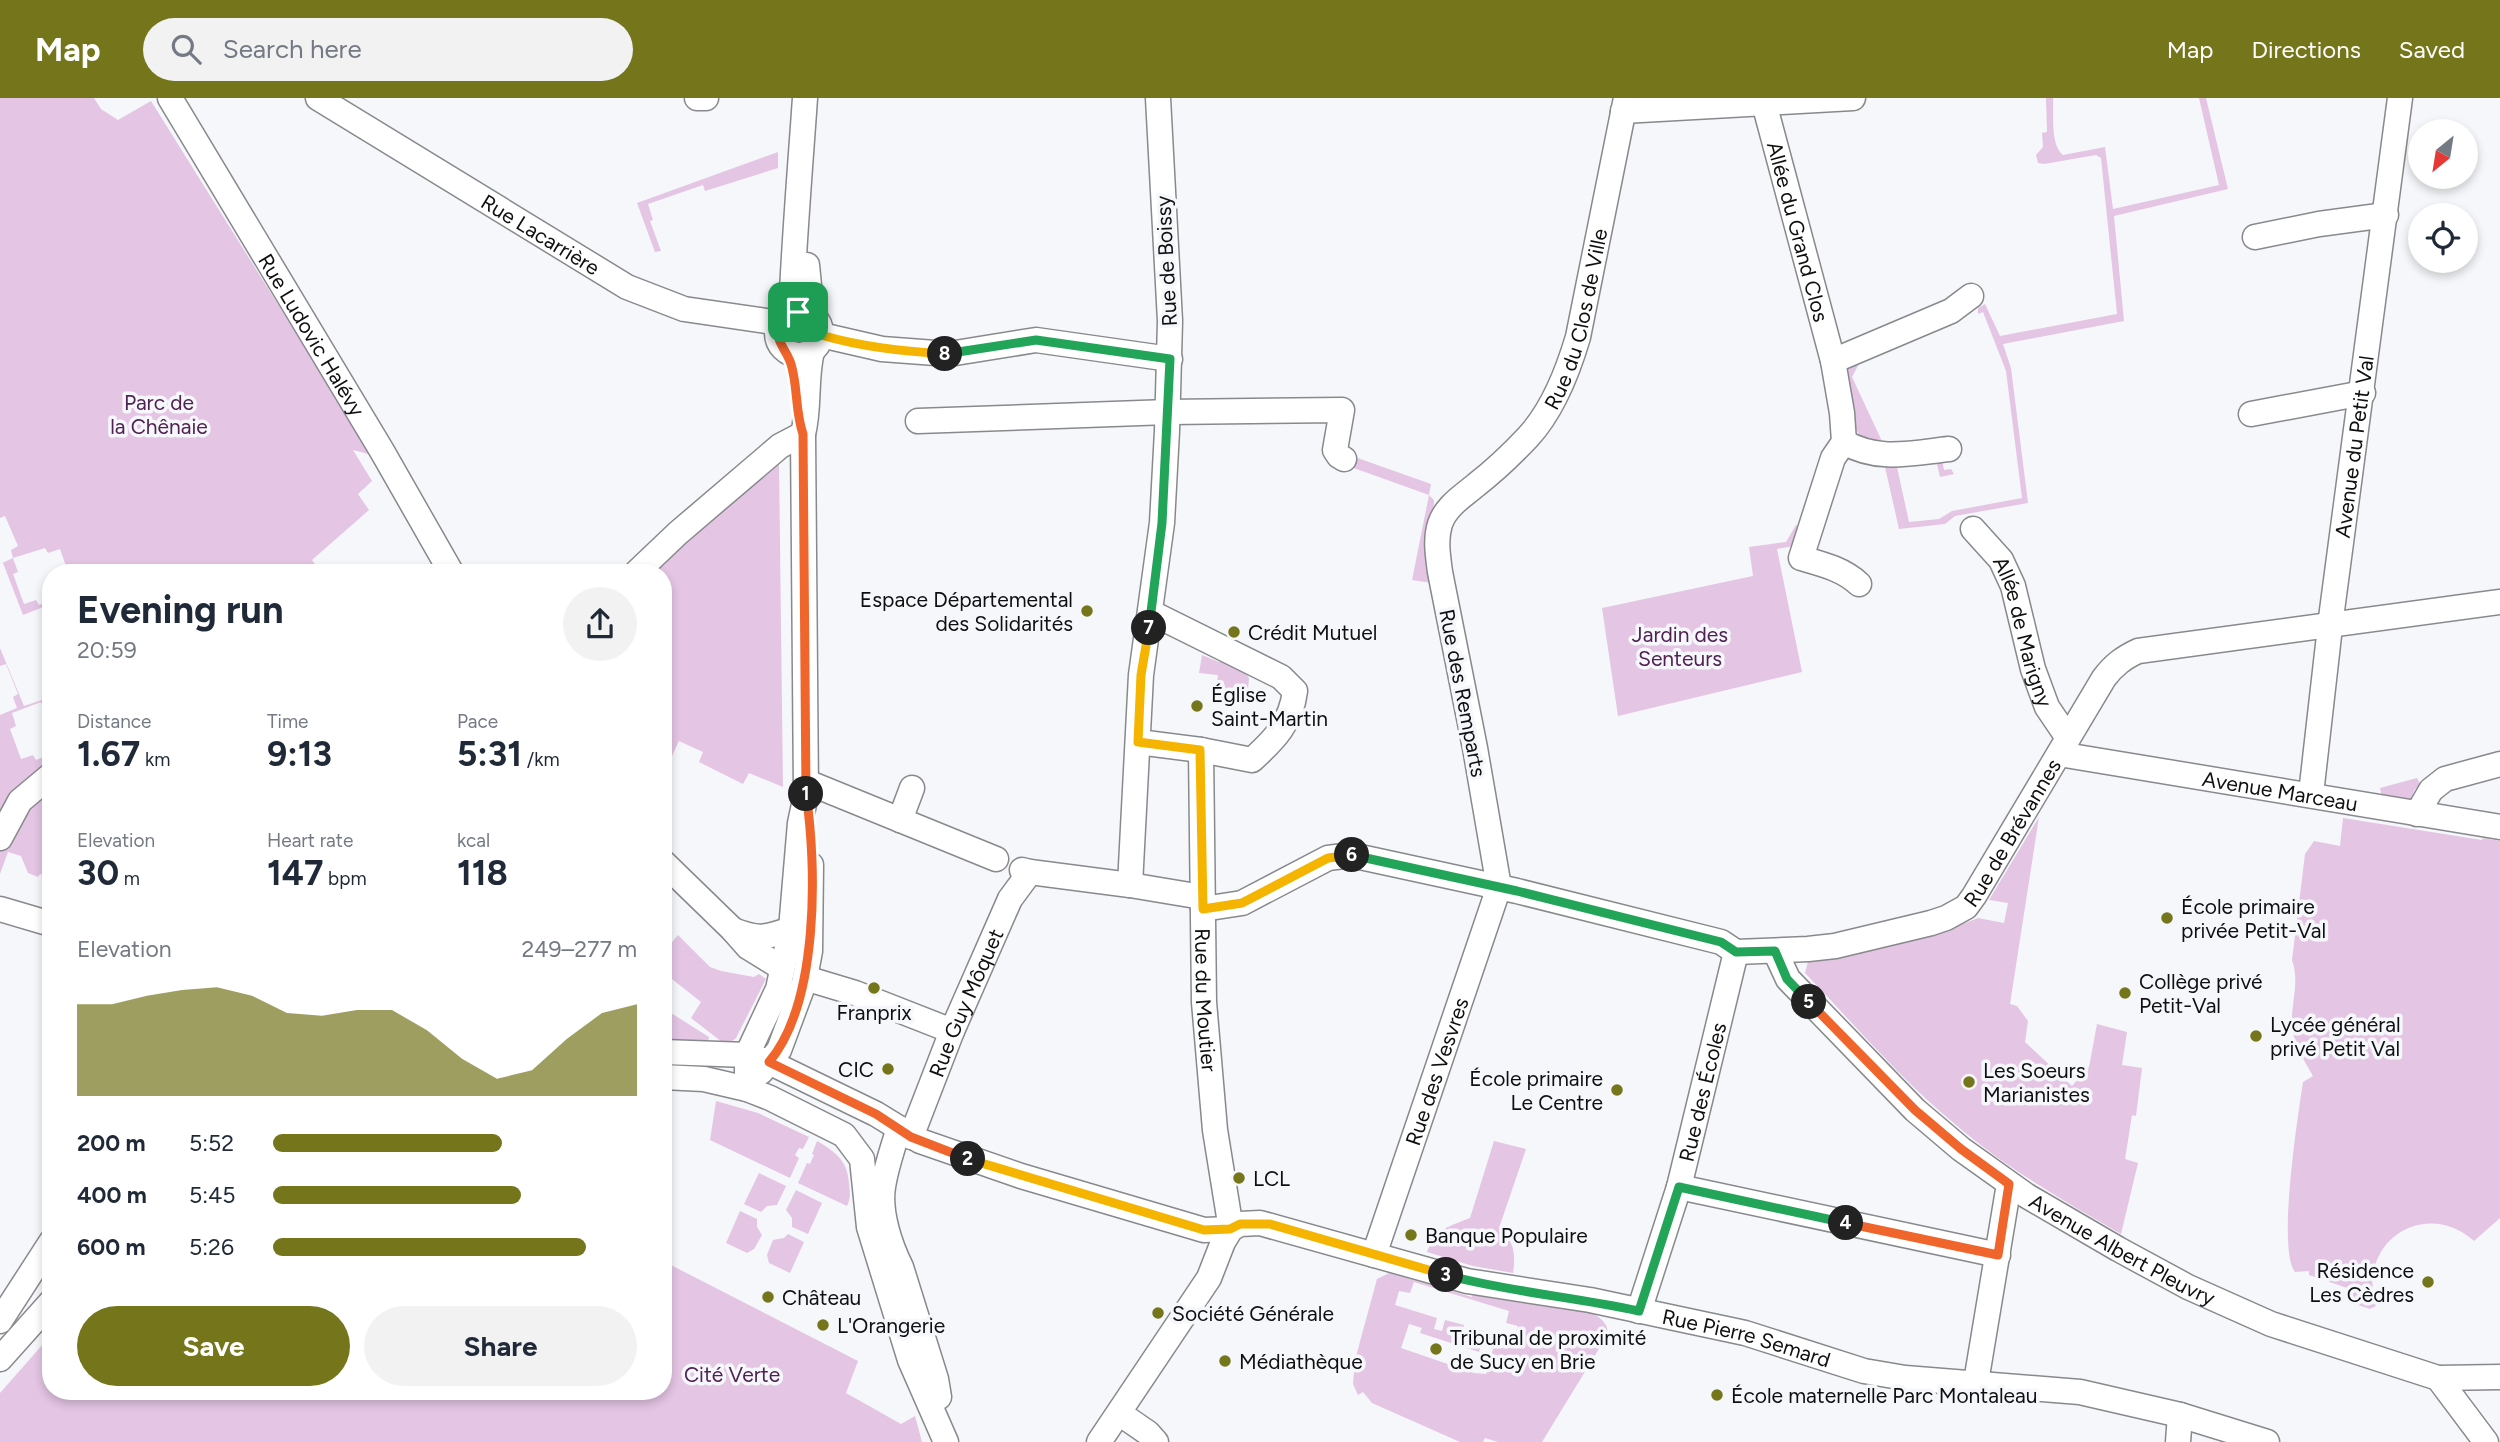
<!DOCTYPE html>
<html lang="en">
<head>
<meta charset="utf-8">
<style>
  :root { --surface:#fff; --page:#f2f2f3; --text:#1f2937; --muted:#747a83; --accent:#75761c }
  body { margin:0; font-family:Figtree,sans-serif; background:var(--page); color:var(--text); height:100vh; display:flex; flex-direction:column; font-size:26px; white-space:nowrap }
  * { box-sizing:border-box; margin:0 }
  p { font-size:23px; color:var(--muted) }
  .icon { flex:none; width:38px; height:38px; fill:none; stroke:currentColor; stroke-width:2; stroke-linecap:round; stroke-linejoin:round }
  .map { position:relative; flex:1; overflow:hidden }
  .side { position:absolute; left:42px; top:466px; width:630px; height:836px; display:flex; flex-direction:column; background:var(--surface); border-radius:28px; box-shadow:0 4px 10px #0003 }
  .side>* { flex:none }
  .needle { width:46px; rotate:210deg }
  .fabs { position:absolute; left:2408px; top:21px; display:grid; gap:14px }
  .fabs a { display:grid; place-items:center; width:70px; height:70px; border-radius:50%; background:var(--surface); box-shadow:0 4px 10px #0003; font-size:35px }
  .pin { position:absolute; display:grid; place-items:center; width:60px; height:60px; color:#fff; margin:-30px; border-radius:14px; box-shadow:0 4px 10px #0006 }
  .km { position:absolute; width:35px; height:35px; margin:-18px; border-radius:50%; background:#222; color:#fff; font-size:19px; line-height:35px; text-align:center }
  .round { display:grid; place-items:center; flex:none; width:74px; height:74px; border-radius:37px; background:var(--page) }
  .overview { display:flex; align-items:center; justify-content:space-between; height:119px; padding:0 35px }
  h1 { font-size:38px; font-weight:700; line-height:52px }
  .stats { display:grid; grid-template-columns:repeat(3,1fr); gap:10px; height:119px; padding:7px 35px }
  .stats div { display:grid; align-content:center }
  .stats b { font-size:35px; font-weight:700 }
  .stats small { font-size:19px; font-weight:400 }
  .stats p { font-size:19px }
  .chart { height:196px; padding:14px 35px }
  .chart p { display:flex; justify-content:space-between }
  .chart svg { width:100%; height:126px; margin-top:7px; fill:var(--accent); opacity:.7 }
  .cta { display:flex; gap:14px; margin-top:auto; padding:14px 35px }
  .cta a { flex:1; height:80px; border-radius:42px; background:var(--accent); color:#fff; font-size:28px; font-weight:700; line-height:80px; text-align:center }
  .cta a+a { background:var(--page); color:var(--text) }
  ul { padding:0 35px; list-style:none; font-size:23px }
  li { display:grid; grid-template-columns:112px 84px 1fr; align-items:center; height:52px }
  li i { height:18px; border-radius:9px; background:var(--accent) }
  header { display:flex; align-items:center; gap:42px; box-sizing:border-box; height:98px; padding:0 35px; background:var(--accent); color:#fff }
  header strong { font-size:33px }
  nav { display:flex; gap:38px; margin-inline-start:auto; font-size:24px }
  .search { width:490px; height:63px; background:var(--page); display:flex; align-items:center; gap:18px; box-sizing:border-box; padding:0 24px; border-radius:38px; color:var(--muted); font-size:26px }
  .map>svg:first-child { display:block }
  .green { fill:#e4c5e4; fill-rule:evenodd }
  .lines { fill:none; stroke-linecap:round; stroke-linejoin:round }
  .minor-casing { stroke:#88898c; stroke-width:27 }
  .minor { stroke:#fff; stroke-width:24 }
  .split-1-casing { stroke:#fff; stroke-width:14 }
  .split-2-casing { stroke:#fff; stroke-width:14 }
  .split-3-casing { stroke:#fff; stroke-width:14 }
  .split-4-casing { stroke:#fff; stroke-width:14 }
  .split-5-casing { stroke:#fff; stroke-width:14 }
  .split-6-casing { stroke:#fff; stroke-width:14 }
  .split-7-casing { stroke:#fff; stroke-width:14 }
  .split-8-casing { stroke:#fff; stroke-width:14 }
  .split-9-casing { stroke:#fff; stroke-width:14 }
  .split-1 { stroke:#f0652b; stroke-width:9 }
  .split-2 { stroke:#f0652b; stroke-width:9 }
  .split-3 { stroke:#f5b400; stroke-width:9 }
  .split-4 { stroke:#22a559; stroke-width:9 }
  .split-5 { stroke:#f0652b; stroke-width:9 }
  .split-6 { stroke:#22a559; stroke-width:9 }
  .split-7 { stroke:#f5b400; stroke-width:9 }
  .split-8 { stroke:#22a559; stroke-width:9 }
  .split-9 { stroke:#f5b400; stroke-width:9 }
  .poi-dot { fill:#75761c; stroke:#f5f7fa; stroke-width:2.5 }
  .labels { text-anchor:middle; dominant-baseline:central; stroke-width:7; stroke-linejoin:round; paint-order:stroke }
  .street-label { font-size:21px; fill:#0f0f10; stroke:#f5f7fa }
  .park-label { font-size:21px; fill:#512152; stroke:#f5f7fa }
  .poi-label { font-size:21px; fill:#0f0f10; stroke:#f5f7fa; text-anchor:start }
</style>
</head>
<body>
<header>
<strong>Map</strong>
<div class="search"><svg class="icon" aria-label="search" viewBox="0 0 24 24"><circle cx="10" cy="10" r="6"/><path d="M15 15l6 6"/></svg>Search here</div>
<nav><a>Map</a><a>Directions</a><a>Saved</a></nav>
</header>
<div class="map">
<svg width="2500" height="1344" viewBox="0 0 2500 1344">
  <rect width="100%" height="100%" fill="#f5f7fa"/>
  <!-- green -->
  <path class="green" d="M0 0H94L101 11 118 22 151 3 372 357 353 352 372 383 358 396 369 412 312 462 321 474H68L60 451 48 455 45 450 13 460 18 474 13 476 24 506 36 502 39 507 51 503V506L23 517 3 465 0 466 13 460 11 452 18 448 5 418 0 420Z
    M2046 0H2053C2054 16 2050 47 2063 57L2105 49 2113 111 2219 87 2199 0H2206L2228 91 2114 118 2124 223 2003 246 2011 270 2028 405 1955 418 1945 426 1899 431 1885 369 1891 367 1942 362 1944 372 1951 371 1954 376 1940 379 1937 366 1897 369 1909 424 1939 421 1952 413 2022 400 2006 273 1983 214 1978 216V210L1985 206 2000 238 2117 216 2101 60 2096 57 2044 66 2038 65 2036 57 2043 49 2042 35 2047 34Z
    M778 54V70L705 93 703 87 648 106 653 122 650 123 661 153 655 154 637 105Z
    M1861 262 1852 279 1887 354 1862 342 1857 333 1851 319 1842 270Z
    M1349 357 1431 386 1429 397 1434 402 1432 485 1412 482 1429 397 1351 369Z
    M779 364 783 689 749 675 743 686 699 664 703 654 679 643 663 677V474H652Z
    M1796 427 1800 429 1794 448 1777 451 1802 574 1618 618 1602 510 1753 478 1749 449 1786 444Z
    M0 550 24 608 51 599V608L44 611 41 604 12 615 16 628 10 631 21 661 33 657 36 662 51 656V780L40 776 38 779 28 775 21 758 8 754 0 776V617L17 610 13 599 18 596 6 566 0 568Z
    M1202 557 1219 564 1221 563 1247 577 1249 580 1248 592 1241 594 1216 590 1218 577 1199 575Z
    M2417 680 2421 687 2415 691 2408 706 2383 703 2380 690Z
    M2039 719 2010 906 2017 908 2028 923 2025 944 2072 988 2089 969 2097 926 2127 934 2122 967 2142 970 2136 1018 2132 1017 2125 1061 2138 1065 2121 1136C2064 1103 2006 1070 1956 1027 1901 982 1854 926 1805 875L1808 863 1838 860 1955 829 1978 820 2004 825 2008 805 1989 802Z
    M2343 720 2482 742 2483 740 2500 743V1120L2474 1143C2424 1099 2356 1145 2376 1208L2370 1211 2349 1204 2353 1192 2309 1177V1173L2295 1174C2277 1152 2298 1017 2303 984L2313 978C2304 962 2293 945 2292 927 2291 903 2300 885 2292 862L2305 756 2314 743 2340 748Z
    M678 837 710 869 721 873 754 879 759 876 766 881 736 940 731 944H722L691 920 701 904 663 874V855Z
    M663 910 709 939 708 944 673 942 663 938Z
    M716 1003 758 1015 809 1039 803 1051 799 1050 795 1057 799 1060 790 1080 710 1042Z
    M817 1043C836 1054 848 1063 849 1086 850 1095 851 1100 847 1108L798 1085 807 1065 810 1066 814 1057 812 1056Z
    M1494 1043 1526 1051 1499 1130C1514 1142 1516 1157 1513 1175L1473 1168 1427 1154C1436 1130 1448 1129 1470 1120Z
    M759 1075 786 1088 777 1107 767 1108 761 1114 744 1106Z
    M796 1092 822 1105 808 1136 792 1129V1120L786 1112Z
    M740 1113 757 1121V1129L762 1137 754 1151 747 1155 726 1145Z
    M788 1136 804 1144 790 1175 769 1165 767 1157 773 1142 784 1140Z
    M663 1163 858 1263 846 1295 901 1326 915 1318 922 1344H0V1295L51 1237V1293H663Z
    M1389 1175 1472 1199 1473 1197C1486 1199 1499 1201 1512 1203 1534 1206 1609 1204 1608 1236L1542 1344H1498L1485 1340 1483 1344H1460L1372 1305 1363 1294 1358 1297 1353 1286 1355 1262 1377 1181ZM1414 1184 1509 1213 1506 1225 1518 1228 1513 1242 1472 1230 1468 1241 1461 1239 1464 1227 1445 1222 1442 1233 1434 1231 1437 1220 1395 1207 1399 1193 1410 1195ZM1409 1226 1422 1230 1420 1235 1479 1254 1481 1247 1493 1251 1486 1276 1474 1275 1401 1250Z"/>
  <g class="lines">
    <defs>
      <g id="minor">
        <path id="s1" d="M170 0 382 353 451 474"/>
        <path id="s2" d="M318 0 627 189 684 211 780 225"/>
        <path d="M697 0H706"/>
        <path id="s3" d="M1764 5 1833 263 1842 315 1844 344 1833 360 1801 460C1822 466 1843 471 1859 486"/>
        <path d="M1623 13 1853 0"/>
        <path d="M2255 139 2319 126 2386 117"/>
        <path d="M807 167 812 218"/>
        <circle cx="799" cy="235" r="22"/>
        <path d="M791 215C794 143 800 72 805 0"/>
        <path d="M821 237 882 251 949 256 1036 242 1170 261"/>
        <path d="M1833 263 1951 213 1971 198"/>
        <path d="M2251 316 2363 295"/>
        <path d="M918 323 1168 314 1342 312 1335 352 1339 358 1344 361"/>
        <path d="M1844 344C1878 364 1912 355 1949 351"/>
        <path id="s4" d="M1973 431 2001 462 2013 488 2033 571 2047 609 2068 640"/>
        <path d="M637 474 678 435 780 348 803 336"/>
        <path d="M1138 644 1201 652 1252 662C1275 641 1291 625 1295 593L1281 579 1152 515"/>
        <path id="s5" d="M1201 652 1204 904 1215 1032 1231 1131"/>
        <path id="s6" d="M2059 656 2500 729"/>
        <path d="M807 684 996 761"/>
        <path id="s7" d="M2311 696 2331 520 2400 0"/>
        <path d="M2417 716 2431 692 2445 681 2500 666"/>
        <path d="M900 722 912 690"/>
        <path d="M0 740 20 703 51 677"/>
        <path d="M663 764 733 832"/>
        <path d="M1022 772 1030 774 1130 787 1202 799"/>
        <path d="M1130 787 1141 577 1162 425 1167 333 1170 223 1158 0"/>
        <path d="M0 811 51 826"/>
        <path id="s8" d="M1203 811 1242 805 1328 760 1351 757 1517 793 1721 844 1736 854 1808 851 1835 848 1931 825 1946 820 1966 809 1974 798 2104 580C2114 567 2123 560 2138 553L2500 504"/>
        <path id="s9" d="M1775 853 1788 881 1915 1012 1961 1051 2027 1098 2118 1151 2188 1189 2271 1226 2438 1280 2486 1344"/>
        <path d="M782 870 748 849 733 832C759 842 765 840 791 831"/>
        <path d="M805 880 855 895 952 933"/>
        <path d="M663 954 747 957 769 964 876 1016 920 1043 1021 1078 1204 1132 1231 1131"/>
        <path d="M761 974 779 952 804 885 810 853 811 767"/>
        <path d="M663 979 704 981 747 991 770 1000 844 1037 862 1061 869 1129 910 1262 946 1344"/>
        <path d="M747 991V957L778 891 791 831 800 725 806 697 803 336C810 309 805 281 812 253"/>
        <path d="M899 1030C893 1049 886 1069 883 1089 879 1114 890 1147 901 1169L936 1281 939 1299"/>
        <path id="s10" d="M911 1039 952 933 1010 801 1030 774"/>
        <path d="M1679 1089 1998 1157"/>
        <path id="s11" d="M1374 1157 1499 789 1475 650 1440 474C1438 458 1435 442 1440 426 1446 408 1463 398 1476 387 1494 373 1512 356 1528 339 1553 312 1568 273 1578 239L1626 0"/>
        <path id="s12" d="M1639 1213 1679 1089 1736 854"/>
        <path d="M0 1223 51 1144"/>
        <path d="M0 1261 51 1204"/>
        <path d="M2438 1280 2500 1279"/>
        <path d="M1976 1284 2009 1086"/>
        <path d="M1119 1315 1148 1335 1156 1344"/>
        <path id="s13" d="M1099 1344 1209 1180 1223 1144 1231 1131 1240 1126 1260 1125 1467 1183 1590 1202 1745 1235 1864 1273 1905 1280 2080 1294 2180 1317 2267 1344"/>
        <path d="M2178 1344 2180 1317"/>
      </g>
    </defs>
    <!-- minor casing -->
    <use href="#minor" class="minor-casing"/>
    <!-- minor -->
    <use href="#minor" class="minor"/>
  </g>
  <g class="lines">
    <defs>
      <path id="split-1" d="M798 214C789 216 780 220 778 230 776 244 787 253 791 266 798 289 795 313 803 336L806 696"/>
      <path id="split-2" d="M806 696C817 769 819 905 769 964L876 1016 911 1039 968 1061"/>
      <path id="split-3" d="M968 1061 1204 1132 1230 1131 1240 1126H1270L1446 1177"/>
      <path id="split-4" d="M1446 1177C1509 1194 1575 1199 1639 1213L1679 1089 1846 1125"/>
      <path id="split-5" d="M1809 904 1915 1012 1961 1051 2009 1086 1998 1157 1846 1125"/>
      <path id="split-6" d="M1352 757 1517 793 1721 844 1736 854 1775 853 1787 881 1809 904"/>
      <path id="split-7" d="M1149 530 1141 577 1138 644 1200 652 1203 811 1242 805 1328 760 1352 757"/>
      <path id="split-8" d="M945 256 1036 242 1170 261 1162 425 1149 530"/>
      <path id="split-9" d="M798 214C812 216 820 222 821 237 862 249 902 253 945 256"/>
    </defs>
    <!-- split-1 casing -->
    <use href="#split-1" class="split-1-casing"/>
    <!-- split-2 casing -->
    <use href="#split-2" class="split-2-casing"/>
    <!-- split-3 casing -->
    <use href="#split-3" class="split-3-casing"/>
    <!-- split-4 casing -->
    <use href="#split-4" class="split-4-casing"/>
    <!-- split-5 casing -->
    <use href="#split-5" class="split-5-casing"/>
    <!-- split-6 casing -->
    <use href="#split-6" class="split-6-casing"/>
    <!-- split-7 casing -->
    <use href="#split-7" class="split-7-casing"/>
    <!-- split-8 casing -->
    <use href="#split-8" class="split-8-casing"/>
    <!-- split-9 casing -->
    <use href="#split-9" class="split-9-casing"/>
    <!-- split-1 -->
    <use href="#split-1" class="split-1"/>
    <!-- split-2 -->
    <use href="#split-2" class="split-2"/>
    <!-- split-3 -->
    <use href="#split-3" class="split-3"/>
    <!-- split-4 -->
    <use href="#split-4" class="split-4"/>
    <!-- split-5 -->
    <use href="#split-5" class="split-5"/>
    <!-- split-6 -->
    <use href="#split-6" class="split-6"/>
    <!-- split-7 -->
    <use href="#split-7" class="split-7"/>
    <!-- split-8 -->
    <use href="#split-8" class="split-8"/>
    <!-- split-9 -->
    <use href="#split-9" class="split-9"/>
  </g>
  <!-- markers -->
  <g class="poi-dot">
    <circle cx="1087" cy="513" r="7"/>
    <circle cx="1234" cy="534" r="7"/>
    <circle cx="1197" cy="608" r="7"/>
    <circle cx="2167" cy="820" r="7"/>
    <circle cx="874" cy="890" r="7"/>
    <circle cx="2125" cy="895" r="7"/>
    <circle cx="2256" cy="938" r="7"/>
    <circle cx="888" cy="971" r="7"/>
    <circle cx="1969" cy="984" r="7"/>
    <circle cx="1617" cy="992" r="7"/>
    <circle cx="1239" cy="1080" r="7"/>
    <circle cx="1411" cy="1137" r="7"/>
    <circle cx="2428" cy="1184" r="7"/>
    <circle cx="768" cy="1199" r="7"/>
    <circle cx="1158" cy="1215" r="7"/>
    <circle cx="823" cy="1227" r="7"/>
    <circle cx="1436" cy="1251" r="7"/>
    <circle cx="1225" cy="1263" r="7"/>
    <circle cx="1717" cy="1297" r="7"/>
  </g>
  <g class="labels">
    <!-- street labels -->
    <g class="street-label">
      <text stroke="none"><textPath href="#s3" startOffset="133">Allée du Grand Clos</textPath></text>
      <text stroke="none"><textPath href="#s2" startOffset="261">Rue Lacarrière</textPath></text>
      <text transform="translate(1166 163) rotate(-93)">Rue de Boissy</text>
      <text stroke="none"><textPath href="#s11" startOffset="1012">Rue du Clos de Ville</textPath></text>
      <text stroke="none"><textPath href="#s1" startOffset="276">Rue Ludovic Halévy</textPath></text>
      <text stroke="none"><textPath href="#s7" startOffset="350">Avenue du Petit Val</textPath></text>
      <text stroke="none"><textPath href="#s4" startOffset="117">Allée de Marigny</textPath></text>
      <text transform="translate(1463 595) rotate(79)">Rue des Remparts</text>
      <text stroke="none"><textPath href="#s6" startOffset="224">Avenue Marceau</textPath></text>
      <text stroke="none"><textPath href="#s8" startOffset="882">Rue de Brévannes</textPath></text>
      <text stroke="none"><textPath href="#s5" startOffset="250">Rue du Moutier</textPath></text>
      <text stroke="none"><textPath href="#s10" startOffset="145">Rue Guy Môquet</textPath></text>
      <text stroke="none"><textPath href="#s11" startOffset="194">Rue des Vesvres</textPath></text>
      <text stroke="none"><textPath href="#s12" startOffset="228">Rue des Écoles</textPath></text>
      <text stroke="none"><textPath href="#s9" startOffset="464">Avenue Albert Pleuvry</textPath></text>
      <text stroke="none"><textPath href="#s13" startOffset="782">Rue Pierre Semard</textPath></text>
    </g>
    <!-- park labels -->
    <g class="park-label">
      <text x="159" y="304">Parc de<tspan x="159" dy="24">la Chênaie</tspan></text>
      <text x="1680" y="536">Jardin des<tspan x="1680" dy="24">Senteurs</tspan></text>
      <text x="732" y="1276">Cité Verte</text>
    </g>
    <!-- poi labels -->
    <g class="poi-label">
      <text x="1073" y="501" text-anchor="end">Espace Départemental<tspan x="1073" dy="24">des Solidarités</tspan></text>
      <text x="1248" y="534">Crédit Mutuel</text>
      <text x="1211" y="596">Église<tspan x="1211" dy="24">Saint-Martin</tspan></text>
      <text x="2181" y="808">École primaire<tspan x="2181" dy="24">privée Petit-Val</tspan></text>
      <text x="2139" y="883">Collège privé<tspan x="2139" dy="24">Petit-Val</tspan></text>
      <text x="874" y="914" text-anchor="middle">Franprix</text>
      <text x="2270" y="926">Lycée général<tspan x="2270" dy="24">privé Petit Val</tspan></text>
      <text x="874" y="971" text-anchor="end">CIC</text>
      <text x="1983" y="972">Les Soeurs<tspan x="1983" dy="24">Marianistes</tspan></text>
      <text x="1603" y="980" text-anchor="end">École primaire<tspan x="1603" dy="24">Le Centre</tspan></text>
      <text x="1253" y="1080">LCL</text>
      <text x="1425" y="1137">Banque Populaire</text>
      <text x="2414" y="1172" text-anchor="end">Résidence<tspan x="2414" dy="24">Les Cèdres</tspan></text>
      <text x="782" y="1199">Château</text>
      <text x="1172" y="1215">Société Générale</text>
      <text x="837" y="1227">L'Orangerie</text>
      <text x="1450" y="1239">Tribunal de proximité<tspan x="1450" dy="24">de Sucy en Brie</tspan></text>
      <text x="1239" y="1263">Médiathèque</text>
      <text x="1731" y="1297">École maternelle Parc Montaleau</text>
    </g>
  </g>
</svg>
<div class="fabs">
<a><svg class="needle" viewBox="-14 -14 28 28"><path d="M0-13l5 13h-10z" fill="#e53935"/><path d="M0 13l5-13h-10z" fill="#747a83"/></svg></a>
<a><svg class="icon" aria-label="locate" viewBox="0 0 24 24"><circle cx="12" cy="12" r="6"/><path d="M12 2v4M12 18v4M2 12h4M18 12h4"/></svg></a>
</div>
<div class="pin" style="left:798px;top:214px;background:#1e9e55"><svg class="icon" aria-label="arrive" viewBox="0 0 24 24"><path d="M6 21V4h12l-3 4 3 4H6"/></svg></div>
<b class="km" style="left:806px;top:696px">1</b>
<b class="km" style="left:968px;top:1061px">2</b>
<b class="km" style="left:1446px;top:1177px">3</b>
<b class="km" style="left:1846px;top:1125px">4</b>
<b class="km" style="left:1809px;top:904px">5</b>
<b class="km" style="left:1352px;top:757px">6</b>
<b class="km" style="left:1149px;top:530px">7</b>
<b class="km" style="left:945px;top:256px">8</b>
<section class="side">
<div class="overview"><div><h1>Evening run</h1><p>20:59</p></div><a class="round"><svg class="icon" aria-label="share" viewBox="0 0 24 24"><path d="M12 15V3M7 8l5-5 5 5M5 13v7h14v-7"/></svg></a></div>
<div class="stats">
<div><p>Distance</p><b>1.67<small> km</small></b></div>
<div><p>Time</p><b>9:13</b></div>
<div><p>Pace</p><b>5:31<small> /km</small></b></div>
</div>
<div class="stats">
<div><p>Elevation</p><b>30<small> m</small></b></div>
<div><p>Heart rate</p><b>147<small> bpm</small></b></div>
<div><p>kcal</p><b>118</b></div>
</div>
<div class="chart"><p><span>Elevation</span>249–277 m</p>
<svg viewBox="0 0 160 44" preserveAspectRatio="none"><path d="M0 44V12L10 12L20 9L30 7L40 6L50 9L60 15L70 16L80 14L90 14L100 21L110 31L120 38L130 35L140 24L150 15L160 12V44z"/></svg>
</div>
<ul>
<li><b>200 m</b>5:52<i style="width:63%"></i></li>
<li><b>400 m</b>5:45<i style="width:68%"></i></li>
<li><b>600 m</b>5:26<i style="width:86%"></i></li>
</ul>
<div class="cta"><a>Save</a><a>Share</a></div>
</section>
</div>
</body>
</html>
